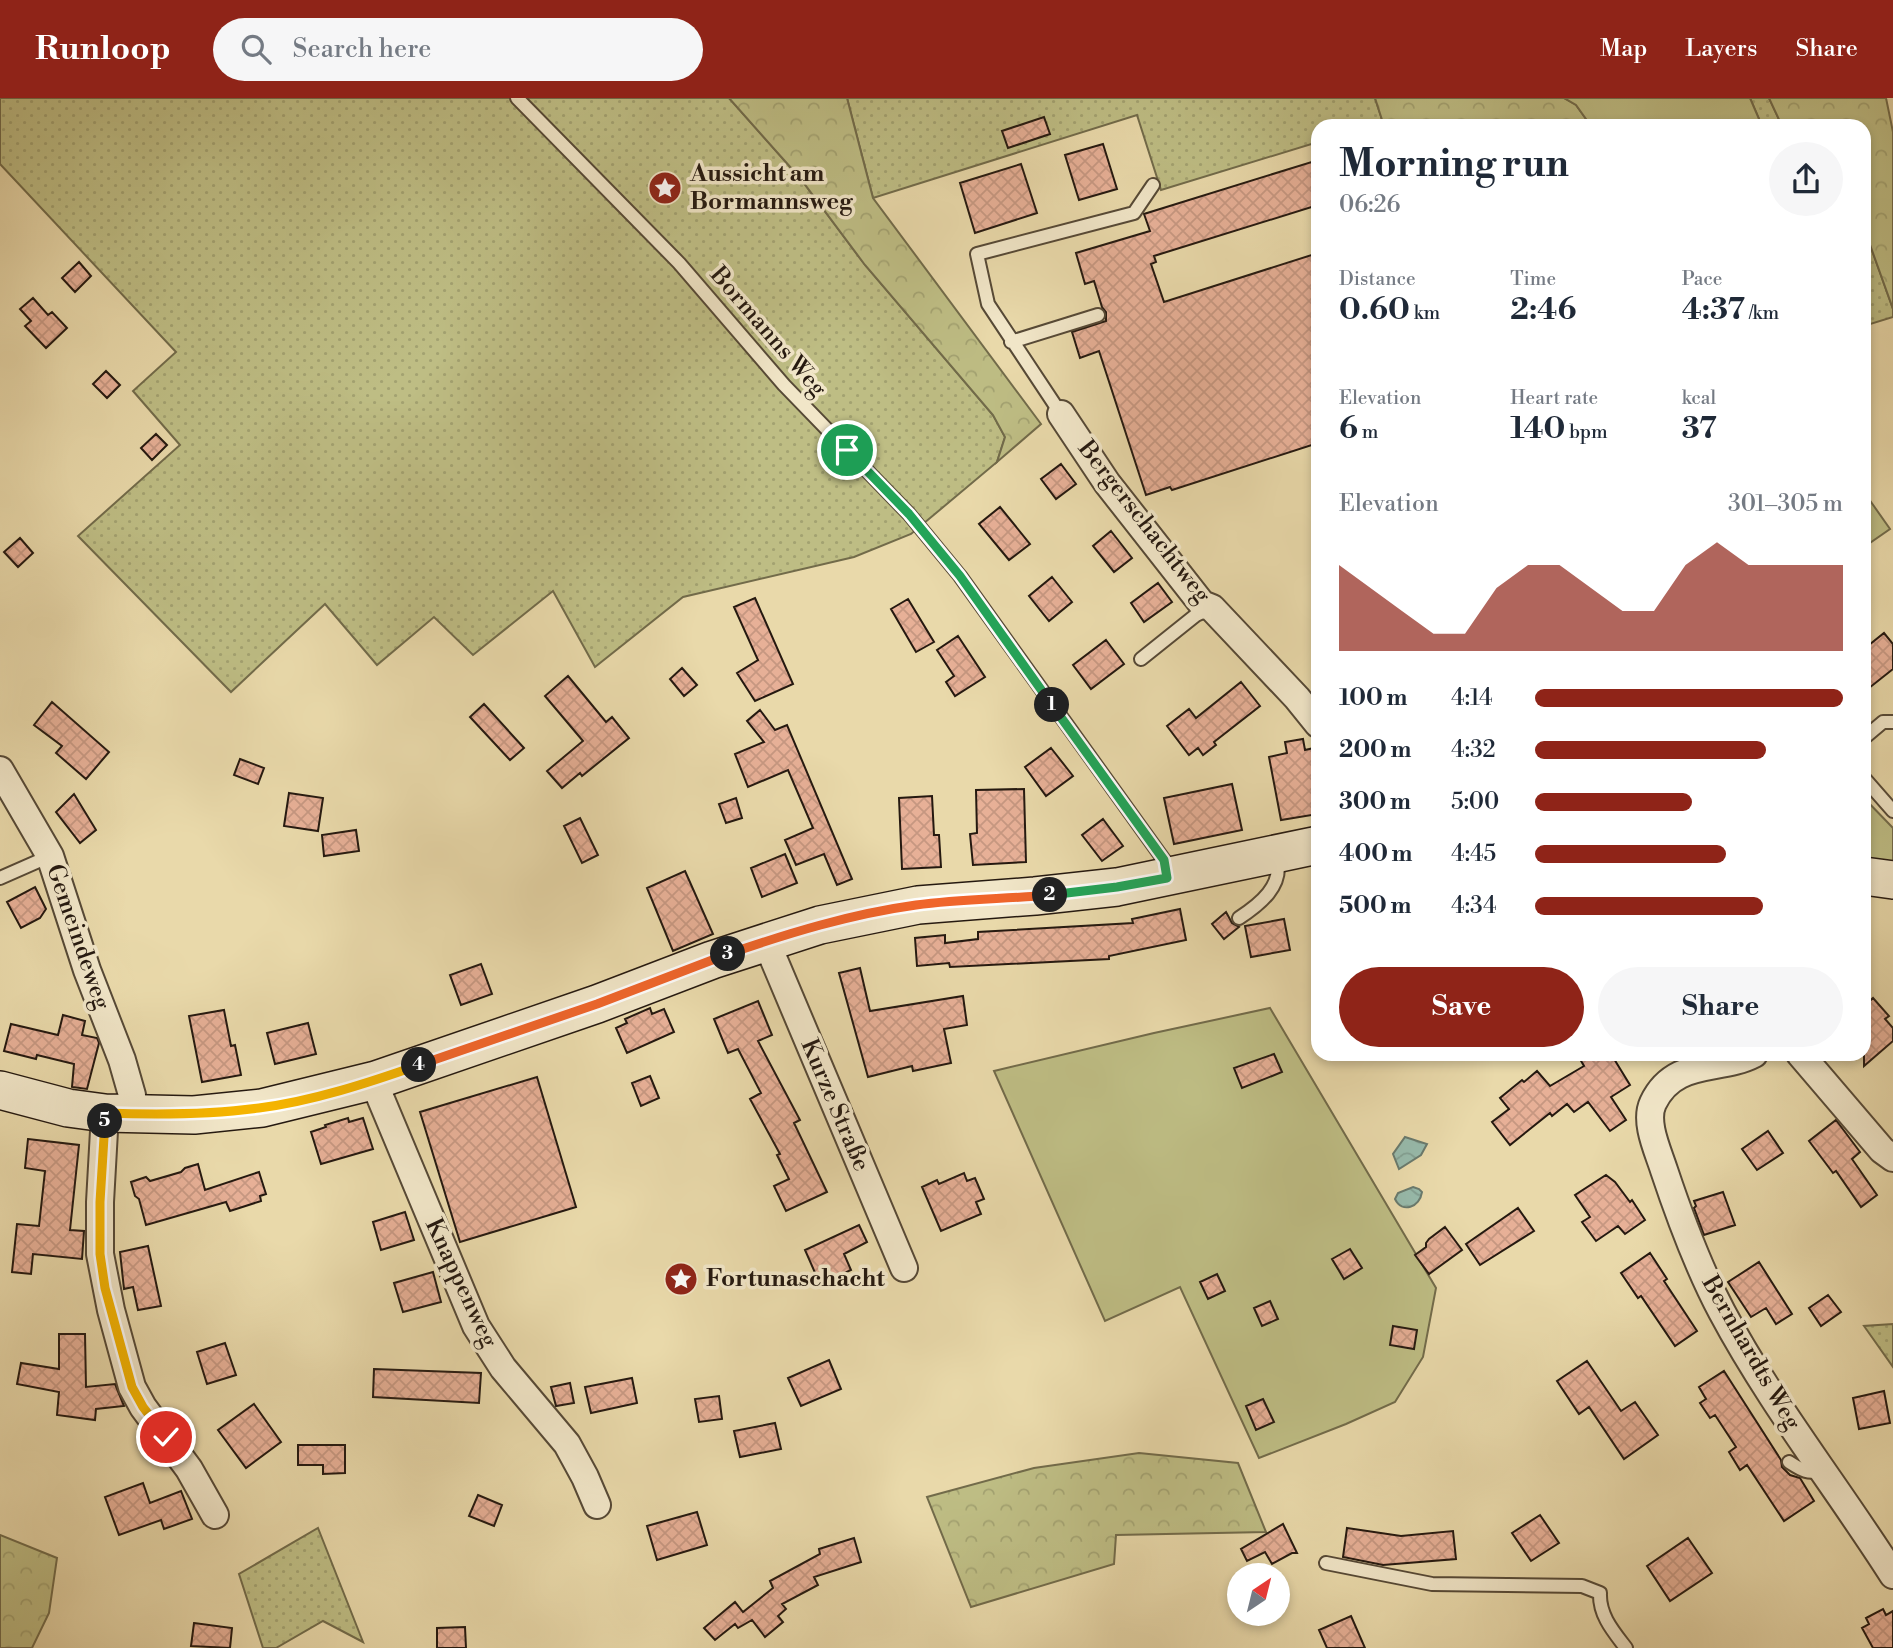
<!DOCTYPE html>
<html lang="en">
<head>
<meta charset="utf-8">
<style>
  :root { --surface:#fff; --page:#f6f6f7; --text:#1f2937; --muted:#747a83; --accent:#8f2418 }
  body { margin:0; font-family:"Libre Bodoni",serif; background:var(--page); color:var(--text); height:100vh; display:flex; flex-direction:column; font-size:26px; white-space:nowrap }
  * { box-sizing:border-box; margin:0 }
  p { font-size:23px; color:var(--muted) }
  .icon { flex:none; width:38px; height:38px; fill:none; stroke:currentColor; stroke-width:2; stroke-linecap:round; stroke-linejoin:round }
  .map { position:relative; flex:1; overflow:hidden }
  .side { position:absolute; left:1311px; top:21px; width:560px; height:942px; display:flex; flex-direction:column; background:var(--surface); border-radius:21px; box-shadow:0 4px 10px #0003 }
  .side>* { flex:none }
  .needle { width:46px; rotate:35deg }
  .buttons { position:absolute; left:1227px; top:1465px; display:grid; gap:14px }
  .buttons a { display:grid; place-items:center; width:63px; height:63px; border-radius:50%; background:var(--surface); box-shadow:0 4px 10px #0003; font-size:35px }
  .pin { position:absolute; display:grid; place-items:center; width:60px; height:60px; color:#fff; margin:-30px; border:4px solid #fff; border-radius:50%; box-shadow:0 2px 7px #0007 }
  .km { position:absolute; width:35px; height:35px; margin:-18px; border-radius:50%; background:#222; color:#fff; font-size:19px; line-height:35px; text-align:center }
  .round { display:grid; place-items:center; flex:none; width:74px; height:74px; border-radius:37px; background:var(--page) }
  .head { display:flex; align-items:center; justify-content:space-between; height:119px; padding:0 28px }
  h1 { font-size:38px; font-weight:800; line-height:52px }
  .stats { display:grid; grid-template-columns:repeat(3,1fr); gap:10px; height:119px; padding:7px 28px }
  .stats div { display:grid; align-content:center }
  .stats b { font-size:30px; font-weight:800 }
  .stats small { font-size:19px; font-weight:400 }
  .stats p { font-size:19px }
  .chart { height:196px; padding:14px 28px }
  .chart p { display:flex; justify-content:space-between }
  .chart svg { width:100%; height:126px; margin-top:7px; fill:var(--accent); opacity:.7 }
  .button { display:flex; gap:14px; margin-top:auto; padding:14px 28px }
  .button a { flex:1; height:80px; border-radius:42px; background:var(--accent); color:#fff; font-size:28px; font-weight:800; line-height:80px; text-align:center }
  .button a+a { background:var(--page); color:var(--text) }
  ul { padding:0 28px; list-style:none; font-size:23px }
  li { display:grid; grid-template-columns:112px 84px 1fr; align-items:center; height:52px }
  li i { height:18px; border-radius:9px; background:var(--accent) }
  header { display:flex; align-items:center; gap:42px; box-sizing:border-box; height:98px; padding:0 35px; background:var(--accent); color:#fff }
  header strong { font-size:33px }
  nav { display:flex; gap:38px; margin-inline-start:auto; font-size:24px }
  .search { width:490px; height:63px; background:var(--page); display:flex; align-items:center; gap:18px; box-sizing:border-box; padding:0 24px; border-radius:38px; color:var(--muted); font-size:26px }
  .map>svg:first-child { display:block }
  .grass { fill:url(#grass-dots); stroke:#726b4a; stroke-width:2 }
  .forest { fill:url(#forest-crowns); stroke:#726b4a; stroke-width:2 }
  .garden { fill:#bebd84; stroke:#726b4a; stroke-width:2 }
  .water { fill:url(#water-waves); stroke:#697a6d; stroke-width:2 }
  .building { fill:url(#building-cross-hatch); stroke:#251910; stroke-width:2 }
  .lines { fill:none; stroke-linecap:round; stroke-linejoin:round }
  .service-casing { stroke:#564936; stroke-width:16 }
  .minor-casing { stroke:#564936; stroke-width:30 }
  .secondary-casing { stroke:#251910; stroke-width:40 }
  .service { stroke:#f1e6c8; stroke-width:12 }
  .minor { stroke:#f1e6c8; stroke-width:26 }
  .secondary { stroke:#f1e6c8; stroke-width:37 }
  .split-1-casing { stroke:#fff; stroke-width:14 }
  .split-2-casing { stroke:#fff; stroke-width:14 }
  .split-3-casing { stroke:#fff; stroke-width:14 }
  .split-4-casing { stroke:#fff; stroke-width:14 }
  .split-5-casing { stroke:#fff; stroke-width:14 }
  .split-6-casing { stroke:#fff; stroke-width:14 }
  .split-1 { stroke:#22a559; stroke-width:9 }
  .split-2 { stroke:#22a559; stroke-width:9 }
  .split-3 { stroke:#f0652b; stroke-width:9 }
  .split-4 { stroke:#f0652b; stroke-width:9 }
  .split-5 { stroke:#f5b400; stroke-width:9 }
  .split-6 { stroke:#f5b400; stroke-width:9 }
  .labels { text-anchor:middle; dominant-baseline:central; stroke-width:7; stroke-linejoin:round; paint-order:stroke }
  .poi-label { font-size:24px; font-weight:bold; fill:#251910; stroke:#f1e6c8; text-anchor:start }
  .street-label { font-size:24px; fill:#251910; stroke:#f1e6c8 }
</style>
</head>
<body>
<header>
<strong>Runloop</strong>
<div class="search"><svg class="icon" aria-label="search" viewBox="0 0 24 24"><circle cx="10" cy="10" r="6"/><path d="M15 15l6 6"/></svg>Search here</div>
<nav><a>Map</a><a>Layers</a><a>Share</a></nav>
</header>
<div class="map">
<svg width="1893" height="1550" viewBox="0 0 1893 1550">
  <defs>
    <pattern id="grass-dots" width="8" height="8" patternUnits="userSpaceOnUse" patternTransform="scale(1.75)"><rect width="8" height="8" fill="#bebd84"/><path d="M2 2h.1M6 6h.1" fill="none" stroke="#a3a271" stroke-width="1.8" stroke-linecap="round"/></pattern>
    <pattern id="forest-crowns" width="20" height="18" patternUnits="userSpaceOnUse" patternTransform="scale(1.75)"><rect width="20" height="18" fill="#bebd84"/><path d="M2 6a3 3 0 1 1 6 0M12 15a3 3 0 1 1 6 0" fill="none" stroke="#a3a271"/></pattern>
    <pattern id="water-waves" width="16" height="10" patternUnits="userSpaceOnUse" patternTransform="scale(1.75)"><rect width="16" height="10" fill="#97baab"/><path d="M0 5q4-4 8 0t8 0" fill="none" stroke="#829f92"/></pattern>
    <pattern id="building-cross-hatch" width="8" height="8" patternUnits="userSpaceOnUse" patternTransform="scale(1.75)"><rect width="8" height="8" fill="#e7b097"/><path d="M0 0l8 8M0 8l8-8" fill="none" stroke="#c69781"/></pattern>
  </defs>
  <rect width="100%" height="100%" fill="#e9d9aa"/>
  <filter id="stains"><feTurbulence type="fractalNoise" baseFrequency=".00286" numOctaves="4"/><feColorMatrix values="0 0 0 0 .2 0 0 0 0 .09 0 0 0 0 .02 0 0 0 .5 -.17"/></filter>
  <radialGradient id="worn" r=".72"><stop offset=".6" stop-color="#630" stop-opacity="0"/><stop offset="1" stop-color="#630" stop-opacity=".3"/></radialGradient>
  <!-- grass -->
  <path class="grass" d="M0 0H729L800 80 865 167 993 317 1005 339 997 364 911 436 854 459 683 499 595 569 553 493 473 557 434 519 377 567 325 506 231 594 78 438 180 347 133 293 176 254 0 66Z
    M847 0H1375L1383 25 1372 28H1318V44L1161 92 1137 17 873 100Z
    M1750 0H1769L1782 28H1762Z
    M1864 130 1893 211V219L1864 228Z
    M1893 1226V1269L1864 1228Z
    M318 1430 363 1544 323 1523 276 1550H263L239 1476Z"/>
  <!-- forest -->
  <path class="forest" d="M729 0H847L873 100 1041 326 997 364 1005 339 993 317 865 167 800 80Z
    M1375 0H1564L1576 7 1591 28H1384Z
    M1769 0H1886L1893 34V211L1864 130V28H1782Z
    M1139 1355 1238 1365 1266 1434 1116 1437 1114 1466 971 1509 927 1399 1034 1370Z
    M0 1437 57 1460 49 1515 32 1550H0Z"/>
  <!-- garden -->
  <path class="garden" d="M1564 0H1750L1762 28H1591L1576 7Z
    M1864 394 1890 431 1864 449Z
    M1864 700 1893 730V768L1864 764Z
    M1270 910 1436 1190 1423 1259 1395 1304 1346 1326 1259 1360 1180 1189 1105 1223 994 973 1154 935Z"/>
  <!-- water -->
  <path class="water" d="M1405 1039 1427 1046 1421 1057 1399 1071 1393 1056Z
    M1413 1089 1419 1091 1422 1094C1420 1109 1402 1116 1395 1101L1398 1095Z"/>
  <!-- building -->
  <path class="building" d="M1044 19 1050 36 1008 50 1002 33Z
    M1103 46 1117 91 1079 102 1065 57Z
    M1318 62V107L1154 158 1156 164 1151 166 1164 204 1318 155V345L1172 392 1170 389 1146 397 1099 253 1080 260 1072 234 1106 223V214L1102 209 1094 183 1085 186 1076 155 1150 133 1144 116Z
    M1021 66 1037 115 975 135 960 85Z
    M79 164 91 178 75 194 62 180Z
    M33 200 48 217 52 214 67 230 46 250 25 228 31 223 20 211Z
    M106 273 120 287 107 300 93 286Z
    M156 336 167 347 152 362 141 350Z
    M1061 366 1076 386 1056 401 1041 381Z
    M1000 409 1030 446 1009 462 979 426Z
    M1111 433 1132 460 1114 474 1093 448Z
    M20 440 33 455 18 469 4 454Z
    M1052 479 1072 504 1049 523 1029 498Z
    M1158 485 1172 504 1144 524 1131 505Z
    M755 500 793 586 755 603 737 575 758 562 734 509Z
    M908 501 934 544 916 554 891 511Z
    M1884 535 1893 546V571L1864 594V551Z
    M958 538 985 579 955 598 946 584 954 578 937 552Z
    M1106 542 1124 566 1091 591 1073 567Z
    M682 570 697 587 684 598 670 581Z
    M568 578 606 624 612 619 629 640 582 678 580 675 562 690 547 673 583 643 545 598Z
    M1241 584 1260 608 1214 644 1216 647 1203 657 1198 650 1189 657 1167 628 1189 611 1196 620Z
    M52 604 109 654 86 681 56 655 62 648 34 627Z
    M484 606 524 650 510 662 470 619Z
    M760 612 775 632 787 627 852 781 837 787 824 756 796 767 785 742 813 730 788 672 748 689 735 656 764 644 747 623Z
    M1303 641 1305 652 1318 649V716L1281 722 1269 659 1287 655 1285 644Z
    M1051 650 1073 678 1046 698 1025 669Z
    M240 661 264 670 258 686 234 677Z
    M1232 686 1242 732 1174 746 1164 700Z
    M1024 691 1026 764 973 767 970 736 977 735 976 692Z
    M289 695 323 700 318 733 284 728Z
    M74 696 96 732 80 745 56 714Z
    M932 698 934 737H939L941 769 902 771 899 700Z
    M736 700 742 720 726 725 719 706Z
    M580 720 598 757 582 765 564 728Z
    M1103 721 1123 748 1102 763 1082 737Z
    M356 732 359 753 324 758 322 737Z
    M785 756 797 785 762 799 751 770Z
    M685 773 713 836 673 853 647 790Z
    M35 789 46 811 40 820 21 830 7 804Z
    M1180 811 1186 842 1109 858V861L950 869 949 865 917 868 915 840 945 837V845L978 841V834L1133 825 1132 821Z
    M1226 814 1232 825 1239 829 1224 841 1212 826Z
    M1284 821 1290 852 1251 859 1245 828Z
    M481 866 492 896 461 907 450 877Z
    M860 870 870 913 963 898 967 927 944 931 951 965 913 973 912 968 868 979 839 875Z
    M1873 900 1889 918 1885 921 1893 930V943L1864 968V908Z
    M758 903 772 937 758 943 800 1022 794 1025 827 1094 786 1113 774 1088 789 1081 777 1057 780 1056 750 1001 761 995 738 951 728 955 714 921Z
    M650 910 652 916 664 911 674 934 627 955 616 930 627 925 625 921Z
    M224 912 231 948 235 947 241 977 202 984 189 918Z
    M63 917 85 923 82 937 97 940 99 945 87 991 72 989 74 966 37 957 36 961 4 953 11 926 58 937Z
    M308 925 316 956 275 966 267 935Z
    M1274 956 1282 974 1242 990 1234 970Z
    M1577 956H1611L1630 987 1611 999 1626 1022 1610 1033 1588 1004 1574 1014 1567 1006 1552 1018 1550 1015 1510 1047 1492 1024 1509 1011 1500 1000 1522 982 1524 984 1537 973 1550 988 1584 968Z
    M650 978 659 1000 641 1008 632 985Z
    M537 979 576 1109 460 1144 420 1014Z
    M348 1020 349 1024 363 1020 373 1051 321 1066 311 1034 326 1029 325 1027Z
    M1836 1022 1860 1054 1852 1061 1877 1097 1861 1109 1836 1073 1833 1075 1809 1043Z
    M1768 1033 1783 1055 1757 1072 1742 1051Z
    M28 1041 79 1047 70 1132 84 1133 82 1161 33 1156 31 1176 12 1174 17 1126 39 1128 45 1073 25 1070Z
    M198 1066 205 1092 259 1074 266 1096 260 1098 261 1103 230 1113 226 1104 146 1127 139 1101 135 1098 131 1084 146 1079 150 1083 181 1074 185 1070Z
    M964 1075 967 1083 975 1080 984 1101 976 1104 981 1116 941 1133 922 1089 937 1082 939 1086Z
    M1606 1077 1615 1084 1630 1104 1632 1102 1645 1122 1625 1136 1618 1128 1596 1143 1582 1124 1590 1119 1575 1097Z
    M1723 1094 1735 1127 1704 1137 1694 1110 1696 1108 1694 1103Z
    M1518 1110 1534 1133 1480 1167 1466 1146Z
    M405 1114 414 1142 381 1152 373 1124Z
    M859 1127 867 1144 844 1156 851 1172 820 1186 805 1152Z
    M1445 1129 1462 1152 1429 1176 1415 1157 1426 1149V1145L1429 1141Z
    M148 1148 161 1208 138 1212 133 1189 124 1191 120 1154Z
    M1350 1151 1362 1170 1344 1181 1332 1161Z
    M1650 1155 1667 1181 1664 1183 1697 1233 1675 1248 1641 1198 1638 1200 1621 1175Z
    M1759 1164 1792 1216 1776 1226 1766 1210 1751 1219 1728 1184Z
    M433 1174 441 1204 403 1214 394 1185Z
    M1217 1176 1225 1193 1208 1201 1200 1184Z
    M1828 1197 1841 1214 1821 1228 1809 1210Z
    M1270 1203 1278 1221 1262 1228 1254 1210Z
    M1393 1228 1417 1232 1414 1251 1390 1247Z
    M59 1236H85L86 1289 115 1286 124 1308 96 1311 95 1322 57 1317 59 1294 17 1286 21 1265 59 1271Z
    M225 1245 236 1277 207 1286 197 1254Z
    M829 1262 841 1291 801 1308 788 1280Z
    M1587 1263 1621 1313 1635 1304 1658 1337 1624 1361 1589 1309 1579 1316 1557 1283Z
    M374 1271 481 1275 479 1305 373 1299Z
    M1724 1273 1781 1362 1782 1369 1790 1377 1800 1380 1814 1403 1784 1423 1747 1367 1740 1372 1729 1354 1736 1349 1715 1317 1710 1320 1700 1305 1706 1301 1699 1289Z
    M632 1280 637 1305 591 1315 585 1289Z
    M570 1285 574 1305 556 1308 551 1289Z
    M1884 1293 1890 1325 1859 1331 1853 1300Z
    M719 1298 722 1321 699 1324 695 1301Z
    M1263 1301 1274 1324 1256 1332 1246 1308Z
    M254 1306 281 1344 246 1370 218 1332Z
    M775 1325 781 1351 740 1359 734 1333Z
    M298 1347H345V1375L323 1376V1367H298Z
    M143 1385 150 1405 181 1393 192 1421 164 1431 161 1422 119 1437 105 1399Z
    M478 1397 502 1407 494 1428 469 1418Z
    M697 1414 707 1447 657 1462 647 1428Z
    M1540 1417 1559 1445 1531 1463 1512 1435Z
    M1283 1426 1297 1455H1292L1272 1466 1265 1454 1247 1463 1241 1451Z
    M1347 1430 1401 1438 1453 1433 1456 1461 1383 1467 1343 1459Z
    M854 1440 861 1464 814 1479 818 1487 782 1506 786 1511 778 1518 783 1524 765 1539 752 1522 738 1530 735 1526 715 1542 704 1530 735 1504 743 1514 773 1490 770 1483 820 1456 819 1451Z
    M1688 1440 1712 1475 1670 1503 1647 1468Z
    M1883 1511 1886 1517 1893 1513V1550H1873L1862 1530 1869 1526 1866 1520Z
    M1351 1518 1365 1550H1327L1319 1532Z
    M194 1525 232 1530 230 1550 191 1548Z
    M465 1529 466 1550H437V1530Z"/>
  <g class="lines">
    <defs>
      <path id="service" d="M517 0 679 165 784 287 909 416 960 478 1164 762 1166 775
        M1011 244 1098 217
        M1061 316 988 206 977 156 1134 115 1153 87
        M1141 561 1196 517 1211 510
        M1864 640 1883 624H1893
        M1864 680 1893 713
        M0 780 50 758
        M1239 820C1259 807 1285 787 1276 760
        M1789 1364C1800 1371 1808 1377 1821 1372
        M1326 1465 1432 1486 1582 1488 1600 1495C1599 1517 1613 1533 1626 1550"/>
      <path id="minor" d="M1061 316 1107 385 1202 506 1212 510 1297 600 1318 626
        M0 672 50 758 87 872 122 962 132 997 131 1016
        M766 843 904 1170
        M1754 956C1720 974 1674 960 1653 1005 1644 1024 1658 1053 1664 1072 1680 1120 1698 1169 1722 1214 1771 1306 1837 1389 1893 1477
        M1800 956 1882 1052 1893 1060
        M376 982 378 994 476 1228 503 1270 567 1346 585 1379 597 1407
        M105 1015 100 1104V1156L111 1212 132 1289 143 1309 189 1371 215 1417"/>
      <path id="secondary" d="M1864 778 1893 782
        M0 992 68 1010 105 1015 194 1017 262 1010 376 982 597 906 712 862 820 827 918 807 1035 798 1117 789 1318 747"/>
    </defs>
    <!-- service casing -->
    <use href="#service" class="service-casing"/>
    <!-- minor casing -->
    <use href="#minor" class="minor-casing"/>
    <!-- secondary casing -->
    <use href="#secondary" class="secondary-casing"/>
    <!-- service -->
    <use href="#service" class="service"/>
    <!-- minor -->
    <use href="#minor" class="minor"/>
    <!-- secondary -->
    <use href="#secondary" class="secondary"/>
  </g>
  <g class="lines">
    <defs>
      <path id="split-1" d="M847 352 909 416 960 478 1052 607"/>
      <path id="split-2" d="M1050 797 1117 789 1167 780 1164 762 1052 607"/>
      <path id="split-3" d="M728 856C789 835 851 816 916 807 960 801 1005 801 1050 797"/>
      <path id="split-4" d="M419 967 597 906 728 856"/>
      <path id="split-5" d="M105 1023V1015C156 1017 208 1017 259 1010 313 1003 368 985 419 967"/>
      <path id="split-6" d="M105 1023 100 1104V1156L105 1190 132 1289 143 1309 166 1339"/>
    </defs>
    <!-- split-1 casing -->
    <use href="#split-1" class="split-1-casing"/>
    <!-- split-2 casing -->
    <use href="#split-2" class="split-2-casing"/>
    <!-- split-3 casing -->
    <use href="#split-3" class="split-3-casing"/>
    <!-- split-4 casing -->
    <use href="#split-4" class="split-4-casing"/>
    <!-- split-5 casing -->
    <use href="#split-5" class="split-5-casing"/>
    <!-- split-6 casing -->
    <use href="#split-6" class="split-6-casing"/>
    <!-- split-1 -->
    <use href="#split-1" class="split-1"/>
    <!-- split-2 -->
    <use href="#split-2" class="split-2"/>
    <!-- split-3 -->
    <use href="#split-3" class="split-3"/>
    <!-- split-4 -->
    <use href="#split-4" class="split-4"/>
    <!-- split-5 -->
    <use href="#split-5" class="split-5"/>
    <!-- split-6 -->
    <use href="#split-6" class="split-6"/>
  </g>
  <!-- icons -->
  <defs>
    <symbol id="sight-disc" viewBox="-11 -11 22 22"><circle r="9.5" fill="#8f2418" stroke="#f1e6c8"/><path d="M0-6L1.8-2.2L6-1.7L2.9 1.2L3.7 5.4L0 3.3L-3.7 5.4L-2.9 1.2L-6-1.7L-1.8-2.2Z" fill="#fff"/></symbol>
  </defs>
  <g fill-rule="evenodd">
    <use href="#sight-disc" x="646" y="71" width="38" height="38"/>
    <use href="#sight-disc" x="662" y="1162" width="38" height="38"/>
  </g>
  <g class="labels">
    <!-- poi labels -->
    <g class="poi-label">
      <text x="690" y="76">Aussicht am<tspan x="690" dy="28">Bormannsweg</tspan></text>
      <text x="706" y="1181">Fortunaschacht</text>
    </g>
    <!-- street labels -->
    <g class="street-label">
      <text transform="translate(768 234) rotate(49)">Bormanns Weg</text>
      <text transform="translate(1144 424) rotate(52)">Bergerschachtweg</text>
      <text transform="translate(78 839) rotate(71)">Gemeindeweg</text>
      <text transform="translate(835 1007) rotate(67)">Kurze Straße</text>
      <text transform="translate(461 1185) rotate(65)">Knappenweg</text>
      <text transform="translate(1751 1255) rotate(60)">Bernhardts Weg</text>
    </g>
  </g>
  <rect width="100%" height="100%" filter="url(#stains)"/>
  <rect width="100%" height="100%" fill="url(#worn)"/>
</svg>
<div class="buttons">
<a><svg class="needle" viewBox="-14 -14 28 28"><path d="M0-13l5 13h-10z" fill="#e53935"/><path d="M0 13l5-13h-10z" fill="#747a83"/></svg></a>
</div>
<div class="pin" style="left:847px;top:352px;background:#1e9e55"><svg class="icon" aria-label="arrive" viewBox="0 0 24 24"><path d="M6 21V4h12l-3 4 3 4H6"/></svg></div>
<div class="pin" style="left:166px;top:1339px;background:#d93025"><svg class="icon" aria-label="check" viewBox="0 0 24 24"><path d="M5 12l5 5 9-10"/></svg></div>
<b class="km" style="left:1052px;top:607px">1</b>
<b class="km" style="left:1050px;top:797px">2</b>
<b class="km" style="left:728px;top:856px">3</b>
<b class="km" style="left:419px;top:967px">4</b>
<b class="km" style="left:105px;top:1023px">5</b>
<section class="side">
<div class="head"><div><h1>Morning run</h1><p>06:26</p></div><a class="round"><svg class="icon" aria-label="share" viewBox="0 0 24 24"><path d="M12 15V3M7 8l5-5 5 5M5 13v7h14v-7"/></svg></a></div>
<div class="stats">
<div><p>Distance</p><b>0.60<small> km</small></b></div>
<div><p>Time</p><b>2:46</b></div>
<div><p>Pace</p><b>4:37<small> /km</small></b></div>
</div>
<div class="stats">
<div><p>Elevation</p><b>6<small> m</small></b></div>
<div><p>Heart rate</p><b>140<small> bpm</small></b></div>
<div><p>kcal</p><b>37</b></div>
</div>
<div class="chart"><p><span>Elevation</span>301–305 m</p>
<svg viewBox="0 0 160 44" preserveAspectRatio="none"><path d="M0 44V14L10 22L20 30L30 38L40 38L50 22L60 14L70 14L80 22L90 30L100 30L110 14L120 6L130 14L140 14L150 14L160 14V44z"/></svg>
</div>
<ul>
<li><b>100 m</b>4:14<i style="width:100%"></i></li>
<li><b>200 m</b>4:32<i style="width:75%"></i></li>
<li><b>300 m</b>5:00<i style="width:51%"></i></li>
<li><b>400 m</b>4:45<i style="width:62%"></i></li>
<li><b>500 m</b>4:34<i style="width:74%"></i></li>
</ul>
<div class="button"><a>Save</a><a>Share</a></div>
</section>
</div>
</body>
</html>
